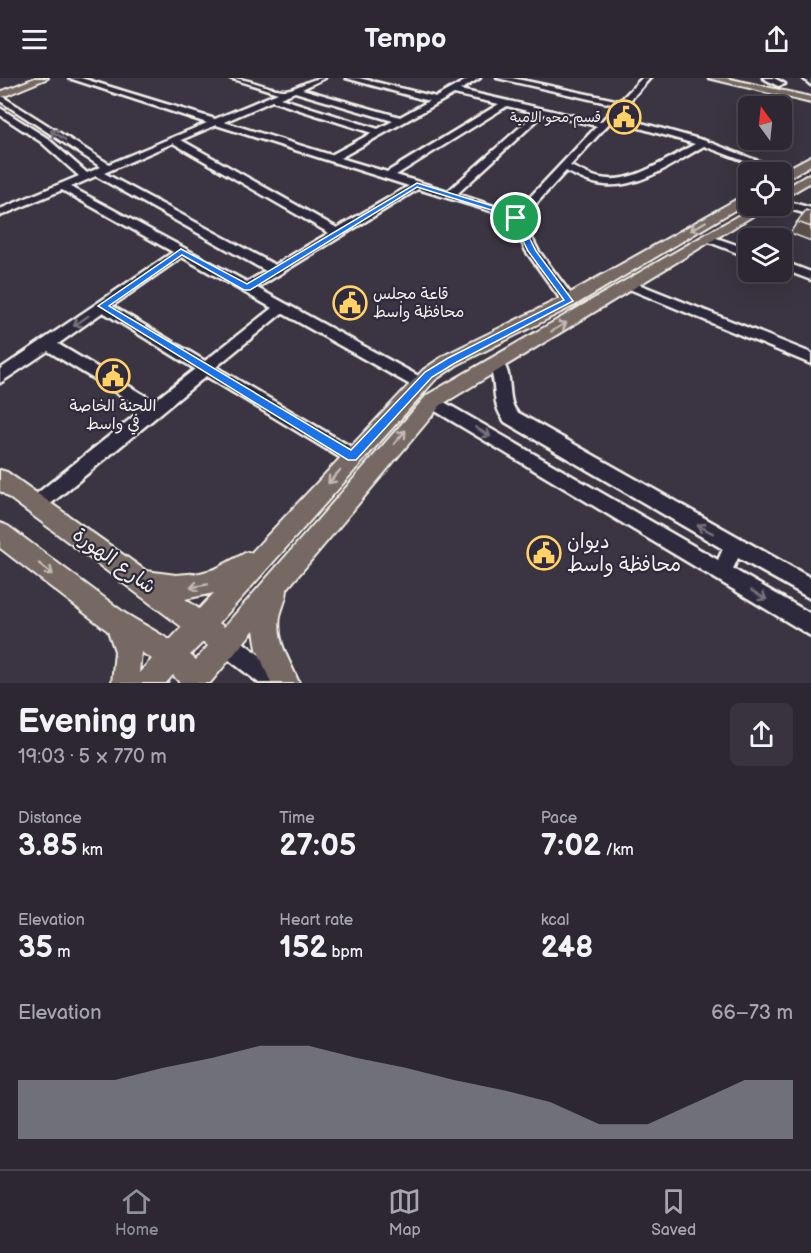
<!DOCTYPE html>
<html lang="en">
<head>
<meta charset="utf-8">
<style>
  :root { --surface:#2c2732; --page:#38333e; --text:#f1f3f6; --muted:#a6a5ac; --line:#48444d; --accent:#8c9099 }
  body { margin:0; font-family:"Balsamiq Sans","Playpen Sans Arabic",sans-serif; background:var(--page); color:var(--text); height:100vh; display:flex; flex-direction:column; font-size:22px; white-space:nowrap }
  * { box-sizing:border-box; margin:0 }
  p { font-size:20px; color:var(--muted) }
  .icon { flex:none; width:33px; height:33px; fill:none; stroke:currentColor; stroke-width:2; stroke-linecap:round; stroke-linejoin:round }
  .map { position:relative; height:605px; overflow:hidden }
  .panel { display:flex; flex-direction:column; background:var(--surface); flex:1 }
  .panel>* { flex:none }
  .needle { width:39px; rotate:345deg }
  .fabs { position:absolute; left:738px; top:18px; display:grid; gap:12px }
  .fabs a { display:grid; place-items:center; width:54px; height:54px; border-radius:9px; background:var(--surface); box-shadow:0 6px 24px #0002,0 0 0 2px var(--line); font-size:30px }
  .pin { position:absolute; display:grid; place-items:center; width:51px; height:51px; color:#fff; margin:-26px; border:3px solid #fff; border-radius:50%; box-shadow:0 2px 6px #0007 }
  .round { display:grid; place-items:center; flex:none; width:63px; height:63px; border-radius:9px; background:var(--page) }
  .overview { display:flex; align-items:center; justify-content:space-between; height:102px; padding:0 18px }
  h1 { font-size:33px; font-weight:700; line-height:45px }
  .stats { display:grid; grid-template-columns:repeat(3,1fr); gap:9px; height:102px; padding:6px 18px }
  .stats div { display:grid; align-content:center }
  .stats b { font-size:30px; font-weight:700 }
  .stats small { font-size:16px; font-weight:400 }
  .stats p { font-size:16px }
  .chart { height:168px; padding:12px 18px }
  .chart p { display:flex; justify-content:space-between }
  .chart svg { width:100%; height:108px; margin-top:6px; fill:var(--accent); opacity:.7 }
  header { display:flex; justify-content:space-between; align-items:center; height:78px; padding:0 18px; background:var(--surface); font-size:27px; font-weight:700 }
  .menu { display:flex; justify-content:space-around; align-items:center; height:84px; border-top:2px solid var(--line); background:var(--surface); font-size:16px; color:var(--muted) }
  .menu a { display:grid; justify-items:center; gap:3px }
  .menu .on { color:var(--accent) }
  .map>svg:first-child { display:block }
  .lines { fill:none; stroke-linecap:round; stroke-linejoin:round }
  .minor-casing { stroke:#f4f1e8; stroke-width:5 }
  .major-casing { stroke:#f4f1e8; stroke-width:4 }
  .minor { fill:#2f2a3d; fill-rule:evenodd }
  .major { fill:#766964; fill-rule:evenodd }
  .wall { fill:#5a4f4c; stroke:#f4f1e8; stroke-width:1.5 }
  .building { fill:#695c58; stroke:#f4f1e8; stroke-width:1.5 }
  .oneway { stroke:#747079 }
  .oneway2 { stroke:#c2bbb3 }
  .route { fill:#1a73e8; stroke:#fff; stroke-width:1.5; fill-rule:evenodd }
  .labels { text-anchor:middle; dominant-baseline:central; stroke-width:4.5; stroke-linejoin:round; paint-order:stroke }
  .far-poi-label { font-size:14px; fill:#f4f1e8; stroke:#2f2a3d; text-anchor:end }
  .poi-label { font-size:16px; fill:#f4f1e8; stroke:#2f2a3d; text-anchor:start }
  .near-poi-label { font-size:20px; fill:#f4f1e8; stroke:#2f2a3d; text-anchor:start }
  .near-street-label { font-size:20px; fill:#f4f1e8; stroke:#2f2a3d }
</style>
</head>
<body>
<header><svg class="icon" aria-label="menu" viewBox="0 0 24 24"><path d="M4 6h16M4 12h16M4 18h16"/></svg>Tempo<svg class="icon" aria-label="share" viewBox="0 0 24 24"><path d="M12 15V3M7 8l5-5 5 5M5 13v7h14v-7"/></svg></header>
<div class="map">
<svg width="811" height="605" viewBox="0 0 811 605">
  <rect width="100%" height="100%" fill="#3b3442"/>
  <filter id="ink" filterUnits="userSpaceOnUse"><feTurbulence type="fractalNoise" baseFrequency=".0167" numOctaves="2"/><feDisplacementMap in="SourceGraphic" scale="12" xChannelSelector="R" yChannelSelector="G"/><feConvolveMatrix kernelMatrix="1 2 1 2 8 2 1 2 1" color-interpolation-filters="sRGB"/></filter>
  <g filter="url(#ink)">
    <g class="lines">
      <defs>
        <path id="minor" d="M69 0H81L215 41 278 15 230 0C249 0 272 13 285 12 298 11 309 0 325 0L302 11 400 39 429 23 346 0H359L436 19 470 0H480L460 12 601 44 616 27 497 0H512L620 23 642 0H650L616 38 706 63 792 96 783 98 782 94H774L704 68C674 85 640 110 605 107 591 106 578 99 566 93L522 141 538 172 576 223 569 227 564 226 526 173 513 145 504 137 418 111 257 210 424 301 427 305 424 309H414L282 235 216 289 358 373 360 378 358 383 352 385 346 383 206 298 42 433 36 435 30 433 27 427 30 421 143 331 48 273 0 305V291L173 174 62 112 0 138V131L79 98 41 64 0 37V30L47 60 87 95 101 89 0 23V17L109 86 207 45ZM295 14 393 43 378 51 280 20ZM454 16 499 26 387 94 340 80ZM272 23 372 55 331 77 224 44ZM507 28 536 35 448 113 396 97ZM544 36 597 48 515 135 457 116ZM612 42 695 66C668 80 632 107 600 100 590 98 580 92 570 88ZM216 47 409 108 337 150 181 62ZM173 65 329 155 275 187 104 95ZM96 98 266 193 247 204 71 109ZM182 179 272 230 205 283 112 228ZM103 234 195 291 154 323 58 266Z
          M763 0H774L785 6 778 8Z
          M803 0H811V7Z
          M782 122 811 130V137L779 128H782Z
          M708 157 748 171V179L704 162V158Z
          M782 183 811 194V202L782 191Z
          M631 203 811 275V286L627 210 625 207 627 204Z
          M495 281C517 287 504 320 517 334L811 500V521L738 480 733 491 811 536V558L427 328 424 324 427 320H437L718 482 723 471 505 344C489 323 499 306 488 286L490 282Z
          M227 555 235 558 285 597 288 605H259L219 574 216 566 219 558Z"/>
        <path id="major" d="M35 0H48L0 20V14Z
          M708 0H726L811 19V25Z
          M811 78V87L782 103 781 94Z
          M811 95V104L782 121V112Z
          M748 115V124L575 227 457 287 435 302 219 545 224 549 427 317 755 128H769L441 327 287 511C287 520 282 529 280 538 276 565 290 582 299 605H271L257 571 254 552 210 605H180L173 597 166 605H112L115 573 108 553 0 470V445L8 448 126 536 170 562 182 549 0 413V392L7 394 146 493 176 497 200 495 215 491 247 474 251 475 423 292 445 277 563 219ZM214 515 199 531 185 521ZM203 564 208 568 196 582 190 577ZM141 574 152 581 139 595Z"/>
      </defs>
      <!-- minor casing -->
      <use href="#minor" class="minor-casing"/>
      <!-- major casing -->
      <use href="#major" class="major-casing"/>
      <!-- minor -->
      <use href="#minor" class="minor"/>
      <!-- major -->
      <use href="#major" class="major"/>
    </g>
    <!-- wall -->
    <path class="wall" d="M811 134V163L790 155 797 144Z"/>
    <!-- building -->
    <path class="building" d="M806 132 811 134V149L797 144Z"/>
    <!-- one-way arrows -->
    <defs><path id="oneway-shaft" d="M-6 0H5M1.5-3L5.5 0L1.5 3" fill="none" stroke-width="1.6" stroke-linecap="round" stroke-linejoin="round" transform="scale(1.5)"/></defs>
    <g class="oneway">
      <use href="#oneway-shaft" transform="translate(58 57) rotate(-147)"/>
      <use href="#oneway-shaft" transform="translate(81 243) rotate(145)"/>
      <use href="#oneway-shaft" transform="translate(483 354) rotate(31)"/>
      <use href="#oneway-shaft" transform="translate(705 451) rotate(-151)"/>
      <use href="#oneway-shaft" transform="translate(759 517) rotate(31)"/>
    </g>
    <g class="oneway2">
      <use href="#oneway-shaft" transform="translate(698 148) rotate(150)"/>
      <use href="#oneway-shaft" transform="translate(559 249) rotate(-30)"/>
      <use href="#oneway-shaft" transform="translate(400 359) rotate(-50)"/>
      <use href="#oneway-shaft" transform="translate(334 399) rotate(132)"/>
      <use href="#oneway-shaft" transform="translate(46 491) rotate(38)"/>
      <use href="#oneway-shaft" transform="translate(199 508) rotate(169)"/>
    </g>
  </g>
  <!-- route -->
  <path class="route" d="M417 105 506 132 519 139 536 173 573 223 455 285 432 299 356 382H348L98 228 181 171 247 206ZM417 109 501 135 513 142 528 173 564 222 448 280 425 294 351 372 109 228 182 177 244 212H250Z"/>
  <!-- icons -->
  <defs>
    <symbol id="civic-ring" viewBox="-11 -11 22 22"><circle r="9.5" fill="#2f2a3d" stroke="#ffd166" stroke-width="1.5"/><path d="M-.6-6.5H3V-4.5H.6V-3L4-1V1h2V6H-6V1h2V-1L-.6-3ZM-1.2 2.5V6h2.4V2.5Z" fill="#ffd166"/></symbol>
  </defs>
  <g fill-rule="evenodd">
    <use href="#civic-ring" x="605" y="20" width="38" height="38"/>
    <use href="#civic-ring" x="331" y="206" width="38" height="38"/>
    <use href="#civic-ring" x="94" y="279" width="38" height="38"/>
    <use href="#civic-ring" x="525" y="456" width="38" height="38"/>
  </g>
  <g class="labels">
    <!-- far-poi labels -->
    <g class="far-poi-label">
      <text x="601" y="39">قسم محو الامية</text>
    </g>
    <!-- poi labels -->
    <g class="poi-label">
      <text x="373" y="216">قاعة مجلس<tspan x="373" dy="18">محافظة واسط</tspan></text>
      <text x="113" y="328" text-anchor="middle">اللجنة الخاصة<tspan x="113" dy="18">في واسط</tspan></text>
    </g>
    <!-- near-poi labels -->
    <g class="near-poi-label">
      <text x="567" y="464">ديوان<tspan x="567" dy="23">محافظة واسط</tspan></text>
    </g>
    <!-- near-street labels -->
    <g class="near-street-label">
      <text transform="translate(114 483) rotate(36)">شارع الهورة</text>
    </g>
  </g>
</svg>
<div class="fabs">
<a><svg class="needle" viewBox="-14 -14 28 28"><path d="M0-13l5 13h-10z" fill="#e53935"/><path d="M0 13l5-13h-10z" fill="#a6a5ac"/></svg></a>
<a><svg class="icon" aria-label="locate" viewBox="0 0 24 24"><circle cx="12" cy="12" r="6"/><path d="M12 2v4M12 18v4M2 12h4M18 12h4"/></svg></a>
<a><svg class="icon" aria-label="layers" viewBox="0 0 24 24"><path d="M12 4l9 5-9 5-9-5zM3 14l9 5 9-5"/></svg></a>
</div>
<div class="pin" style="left:516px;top:140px;background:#1e9e55"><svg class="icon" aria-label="arrive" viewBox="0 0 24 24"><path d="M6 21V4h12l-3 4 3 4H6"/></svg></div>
</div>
<section class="panel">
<div class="overview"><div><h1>Evening run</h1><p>19:03 · 5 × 770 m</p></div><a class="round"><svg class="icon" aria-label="share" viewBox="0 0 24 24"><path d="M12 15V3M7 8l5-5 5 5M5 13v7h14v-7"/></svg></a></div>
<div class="stats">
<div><p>Distance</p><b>3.85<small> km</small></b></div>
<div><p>Time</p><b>27:05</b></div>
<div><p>Pace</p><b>7:02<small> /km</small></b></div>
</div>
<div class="stats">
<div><p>Elevation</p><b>35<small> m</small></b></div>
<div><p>Heart rate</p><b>152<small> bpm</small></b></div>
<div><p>kcal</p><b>248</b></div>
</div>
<div class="chart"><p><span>Elevation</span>66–73 m</p>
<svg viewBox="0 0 160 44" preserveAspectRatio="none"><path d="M0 44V20L10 20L20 20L30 15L40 11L50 6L60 6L70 11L80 15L90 20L100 24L110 29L120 38L130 38L140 29L150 20L160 20V44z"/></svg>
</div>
</section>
<nav class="menu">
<a class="on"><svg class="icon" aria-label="home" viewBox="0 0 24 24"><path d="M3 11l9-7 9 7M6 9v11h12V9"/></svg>Home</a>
<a><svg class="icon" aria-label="map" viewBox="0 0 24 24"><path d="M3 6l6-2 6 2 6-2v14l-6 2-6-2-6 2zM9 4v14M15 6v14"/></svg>Map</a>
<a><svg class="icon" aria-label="saved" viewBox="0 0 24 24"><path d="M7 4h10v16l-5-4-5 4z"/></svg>Saved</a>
</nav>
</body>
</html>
